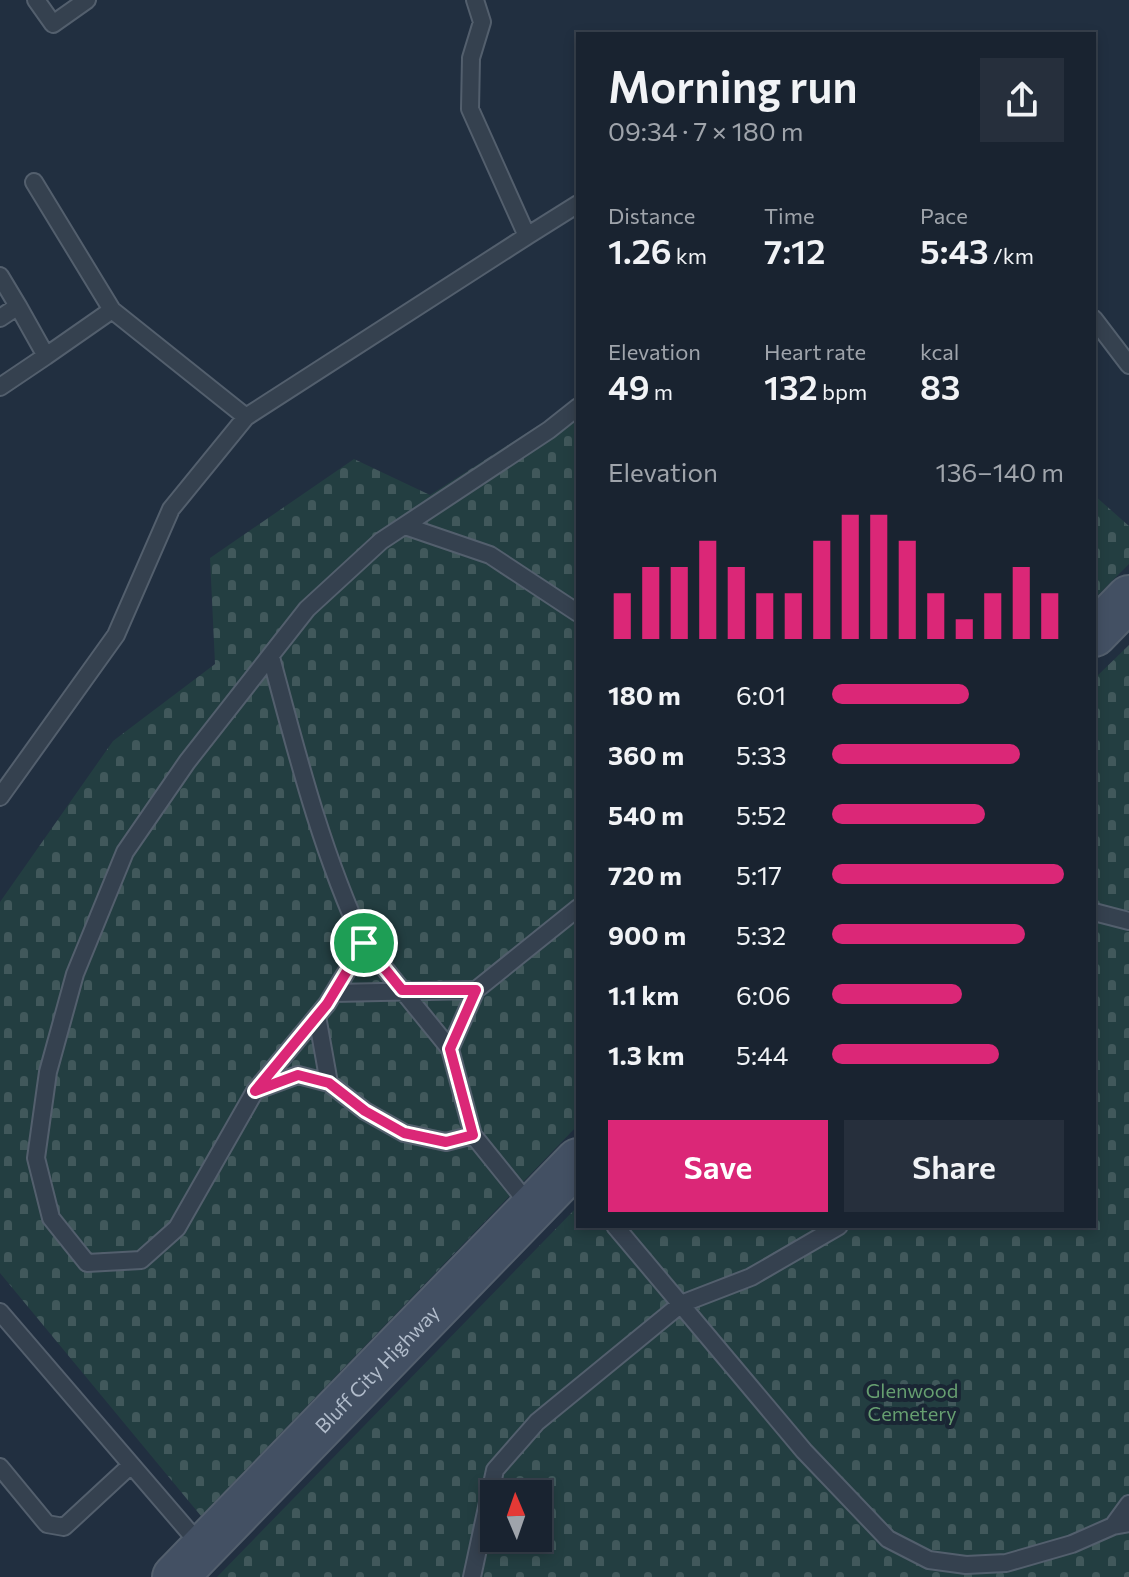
<!DOCTYPE html>
<html lang="en">
<head>
<meta charset="utf-8">
<style>
  :root { --surface:#192330; --page:#262f3c; --text:#f1f3f6; --muted:#9fa4ab; --line:#37404c; --accent:#db2777 }
  body { margin:0; font-family:Commissioner,sans-serif; background:var(--page); color:var(--text); height:100vh; display:flex; flex-direction:column; font-size:30px; white-space:nowrap }
  * { box-sizing:border-box; margin:0 }
  p { font-size:26px; color:var(--muted) }
  .icon { flex:none; width:44px; height:44px; fill:none; stroke:currentColor; stroke-width:2; stroke-linecap:round; stroke-linejoin:round }
  .map { position:relative; flex:1; overflow:hidden }
  .panel { position:absolute; left:576px; top:32px; width:520px; height:1196px; display:flex; flex-direction:column; background:var(--surface); border-radius:0px; box-shadow:0 4px 12px #0003,0 0 0 2px var(--line) }
  .panel>* { flex:none }
  .needle { width:52px; rotate:358deg }
  .buttons { position:absolute; left:480px; top:1480px; display:grid; gap:16px }
  .buttons a { display:grid; place-items:center; width:72px; height:72px; border-radius:0px; background:var(--surface); box-shadow:0 4px 12px #0003,0 0 0 2px var(--line); font-size:40px }
  .pin { position:absolute; display:grid; place-items:center; width:68px; height:68px; color:#fff; margin:-34px; border:4px solid #fff; border-radius:50%; box-shadow:0 2px 8px #0007 }
  .round { display:grid; place-items:center; flex:none; width:84px; height:84px; border-radius:0px; background:var(--page) }
  .headline { display:flex; align-items:center; justify-content:space-between; height:136px; padding:0 32px }
  h1 { font-size:44px; font-weight:600; line-height:60px }
  .figures { display:grid; grid-template-columns:repeat(3,1fr); gap:12px; height:136px; padding:8px 32px }
  .figures div { display:grid; align-content:center }
  .figures b { font-size:34px; font-weight:600 }
  .figures small { font-size:22px; font-weight:400 }
  .figures p { font-size:22px }
  .chart { height:224px; padding:16px 32px }
  .chart p { display:flex; justify-content:space-between }
  .chart svg { width:100%; height:144px; margin-top:8px; stroke:var(--accent); stroke-width:6 }
  .button { display:flex; gap:16px; margin-top:auto; padding:16px 32px }
  .button a { flex:1; height:92px; border-radius:0px; background:var(--accent); color:#fff; font-size:32px; font-weight:600; line-height:92px; text-align:center }
  .button a+a { background:var(--page); color:var(--text) }
  ul { padding:0 32px; list-style:none; font-size:26px }
  li { display:grid; grid-template-columns:128px 96px 1fr; align-items:center; height:60px }
  li i { height:20px; border-radius:10px; background:var(--accent) }
  .map>svg:first-child { display:block }
  .cemetery { fill:url(#cemetery-stones); fill-rule:evenodd }
  .lines { fill:none; stroke-linecap:round; stroke-linejoin:round }
  .lane-casing { stroke:#535f6d; stroke-width:20 }
  .secondary-casing { stroke:#535f6d; stroke-width:48 }
  .lane { stroke:#35414f; stroke-width:16 }
  .secondary { stroke:#435063; stroke-width:44 }
  .route-casing { stroke:#fff; stroke-width:16 }
  .route { stroke:#db2777; stroke-width:10 }
  .labels { text-anchor:middle; dominant-baseline:central; stroke-width:8; stroke-linejoin:round; paint-order:stroke }
  .street-label { font-size:20px; fill:#b1bccb; stroke:#1a2634 }
  .park-label { font-size:20px; fill:#669e70; stroke:#1a2634 }
</style>
</head>
<body>
<div class="map">
<svg width="1129" height="1577" viewBox="0 0 1129 1577">
  <defs>
    <pattern id="cemetery-stones" width="16" height="16" patternUnits="userSpaceOnUse" patternTransform="scale(2)"><rect width="16" height="16" fill="#233e41"/><path d="M2 7V4a2 2 0 0 1 4 0v3zM10 15v-3a2 2 0 0 1 4 0v3z" fill="#41585b"/></pattern>
  </defs>
  <rect width="100%" height="100%" fill="#212f40"/>
  <!-- cemetery -->
  <path class="cemetery" d="M578 400V1125L201 1516 0 1273V902L113 741 215 664 210 558 354 459 430 495Z
    M1094 495 1129 526V564L1094 599Z
    M1129 645V1577H217L578 1206V1226H1094V679ZM494 1494H538V1538H494Z"/>
  <g class="lines">
    <defs>
      <path id="lane" d="M36 0 53 24 87 0
        M34 182 112 310
        M527 236 578 204
        M0 276 18 306
        M0 318 18 306 46 356 112 310 246 417
        M1094 319 1129 365
        M0 387 46 356
        M405 526 490 555 578 613
        M271 657C297 754 321 851 364 943L327 1004 255 1091 177 1228 141 1260 87 1263 51 1218 36 1158 48 1072 75 974 125 852 187 762 307 609 381 541 549 430 578 407
        M0 797 116 635 171 509 246 417 527 236 470 109 471 58 482 22 475 0
        M1094 912 1129 921
        M364 943 450 1049
        M334 993 476 990
        M317 1016 329 1083
        M257 1090 298 1075 329 1083 365 1111 404 1133 446 1142 473 1135
        M531 1207 473 1135 450 1049 476 990 578 908
        M615 1226 804 1451 888 1539 929 1560 966 1565 1006 1563 1072 1544 1113 1526 1129 1523
        M0 1312 202 1547
        M0 1467 47 1524 64 1527 131 1465
        M1113 1526 1129 1504
        M472 1577 495 1470 537 1422 681 1304 751 1277 839 1226"/>
      <g id="secondary">
        <path d="M1094 634 1129 598"/>
        <path id="s1" d="M175 1577 578 1161"/>
      </g>
    </defs>
    <!-- lane casing -->
    <use href="#lane" class="lane-casing"/>
    <!-- secondary casing -->
    <use href="#secondary" class="secondary-casing"/>
    <!-- lane -->
    <use href="#lane" class="lane"/>
    <!-- secondary -->
    <use href="#secondary" class="secondary"/>
  </g>
  <g class="lines">
    <defs>
      <path id="route" d="M364 943 402 990H476L450 1049 473 1135 446 1142 404 1133 365 1111 329 1083 298 1075 255 1091 327 1004Z"/>
    </defs>
    <!-- route casing -->
    <use href="#route" class="route-casing"/>
    <!-- route -->
    <use href="#route" class="route"/>
  </g>
  <g class="labels">
    <!-- street labels -->
    <g class="street-label">
      <text stroke="none"><textPath href="#s1" startOffset="290">Bluff City Highway</textPath></text>
    </g>
    <!-- park labels -->
    <g class="park-label">
      <text x="912" y="1390">Glenwood<tspan x="912" dy="23">Cemetery</tspan></text>
    </g>
  </g>
</svg>
<div class="buttons">
<a><svg class="needle" viewBox="-14 -14 28 28"><path d="M0-13l5 13h-10z" fill="#e53935"/><path d="M0 13l5-13h-10z" fill="#9fa4ab"/></svg></a>
</div>
<div class="pin" style="left:364px;top:943px;background:#1e9e55"><svg class="icon" aria-label="arrive" viewBox="0 0 24 24"><path d="M6 21V4h12l-3 4 3 4H6"/></svg></div>
<section class="panel">
<div class="headline"><div><h1>Morning run</h1><p>09:34 · 7 × 180 m</p></div><a class="round"><svg class="icon" aria-label="share" viewBox="0 0 24 24"><path d="M12 15V3M7 8l5-5 5 5M5 13v7h14v-7"/></svg></a></div>
<div class="figures">
<div><p>Distance</p><b>1.26<small> km</small></b></div>
<div><p>Time</p><b>7:12</b></div>
<div><p>Pace</p><b>5:43<small> /km</small></b></div>
</div>
<div class="figures">
<div><p>Elevation</p><b>49<small> m</small></b></div>
<div><p>Heart rate</p><b>132<small> bpm</small></b></div>
<div><p>kcal</p><b>83</b></div>
</div>
<div class="chart"><p><span>Elevation</span>136–140 m</p>
<svg viewBox="0 0 160 44" preserveAspectRatio="none"><path d="M5 44V30M15 44V22M25 44V22M35 44V14M45 44V22M55 44V30M65 44V30M75 44V14M85 44V6M95 44V6M105 44V14M115 44V30M125 44V38M135 44V30M145 44V22M155 44V30"/></svg>
</div>
<ul>
<li><b>180 m</b>6:01<i style="width:59%"></i></li>
<li><b>360 m</b>5:33<i style="width:81%"></i></li>
<li><b>540 m</b>5:52<i style="width:66%"></i></li>
<li><b>720 m</b>5:17<i style="width:100%"></i></li>
<li><b>900 m</b>5:32<i style="width:83%"></i></li>
<li><b>1.1 km</b>6:06<i style="width:56%"></i></li>
<li><b>1.3 km</b>5:44<i style="width:72%"></i></li>
</ul>
<div class="button"><a>Save</a><a>Share</a></div>
</section>
</div>
</body>
</html>
